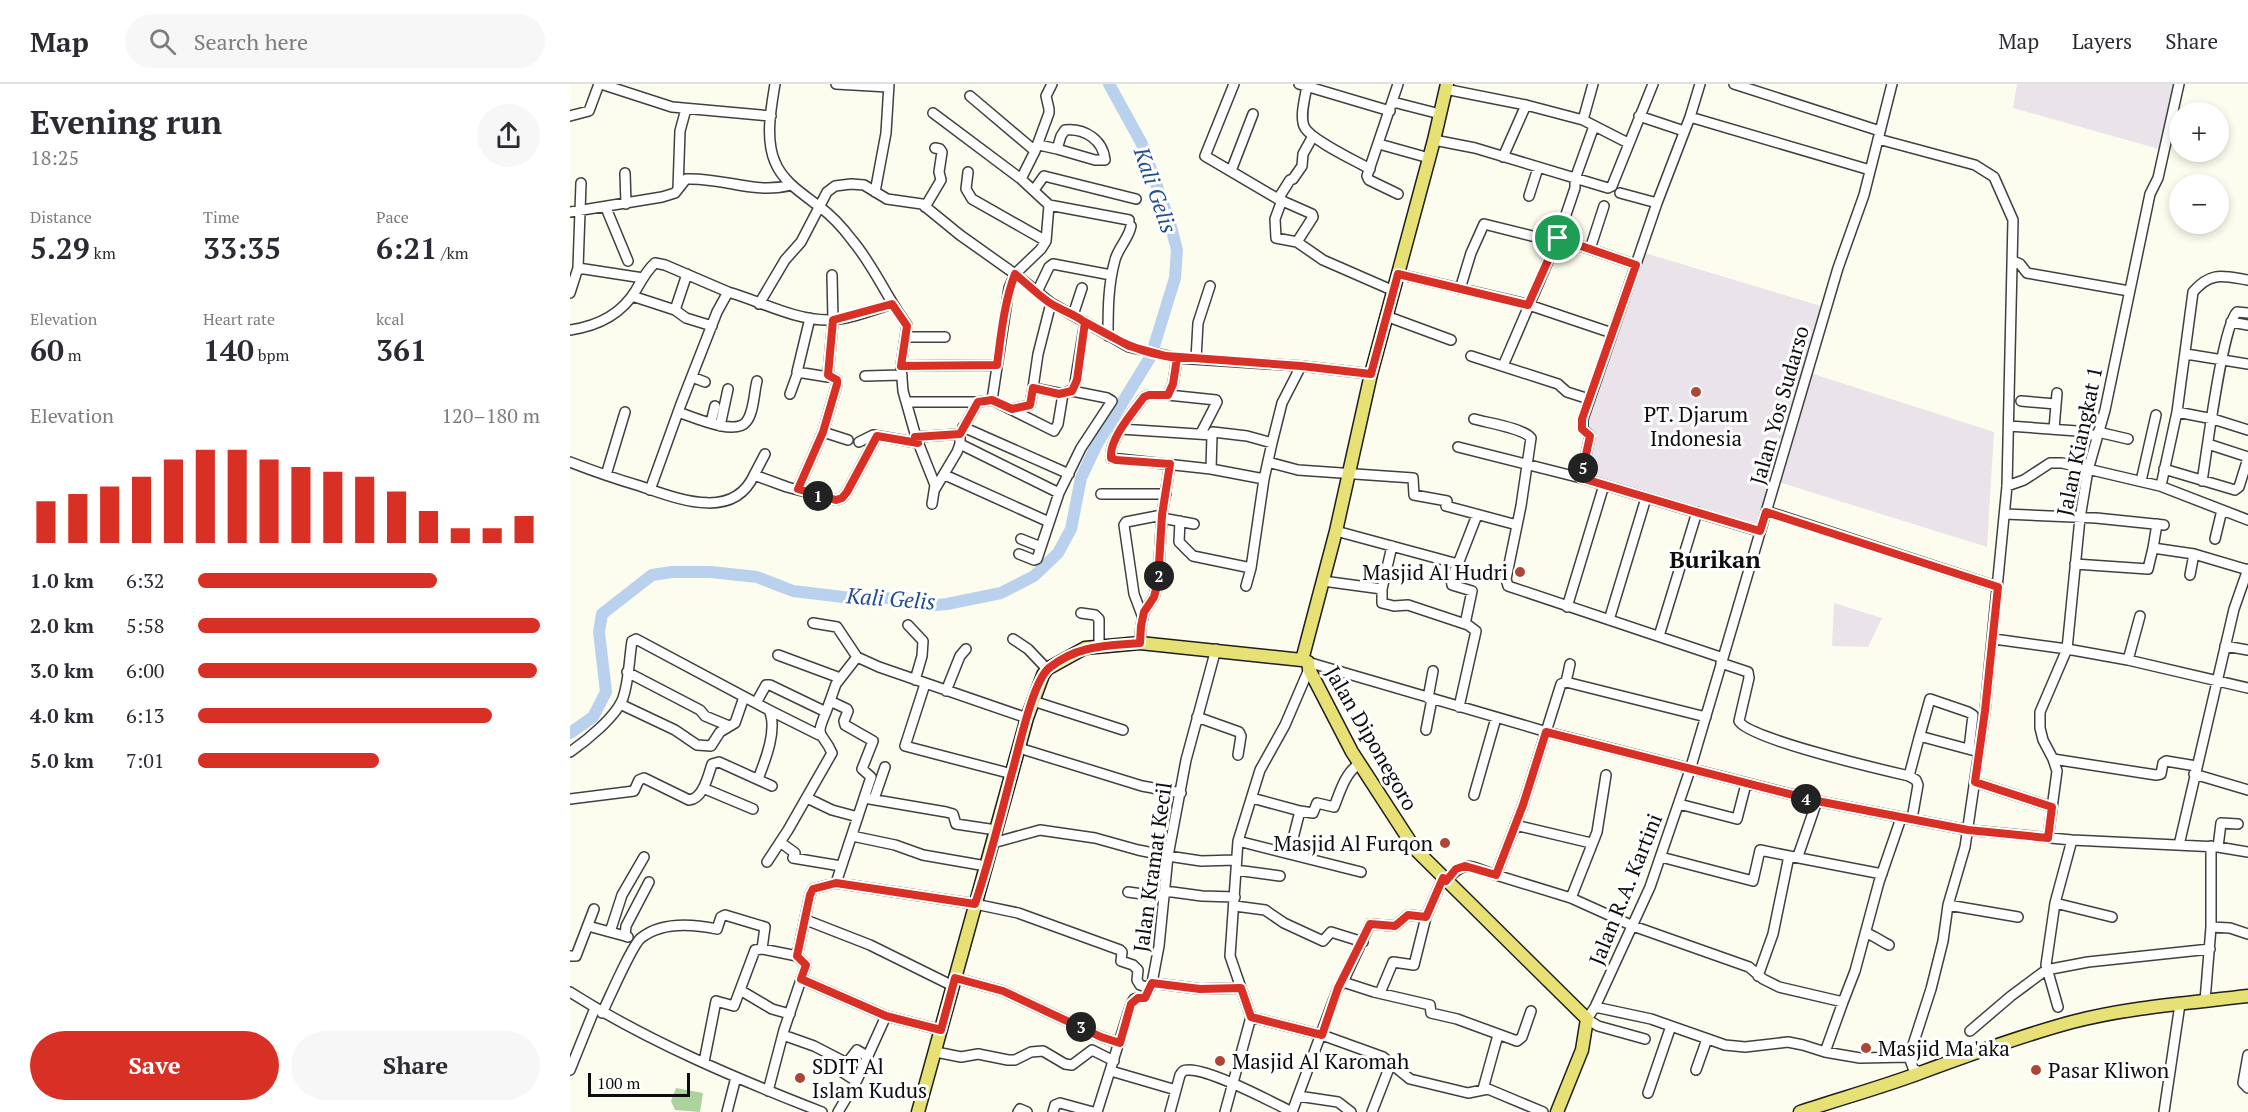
<!DOCTYPE html>
<html lang="en">
<head>
<meta charset="utf-8">
<style>
  :root { --surface:#fff; --page:#f7f7f7; --text:#2b2b33; --muted:#7c7c81; --line:#e1e1e2; --accent:#d93025 }
  body { margin:0; font-family:"PT Serif",serif; background:var(--page); color:var(--text); height:100vh; display:flex; flex-direction:column; font-size:22px; white-space:nowrap }
  * { box-sizing:border-box; margin:0 }
  p { font-size:20px; color:var(--muted) }
  .icon { flex:none; width:33px; height:33px; fill:none; stroke:currentColor; stroke-width:2; stroke-linecap:round; stroke-linejoin:round }
  .map { position:relative; flex:1; overflow:hidden }
  .details { display:flex; flex-direction:column; background:var(--surface); width:570px }
  .details>* { flex:none }
  .controls { position:absolute; left:1599px; top:18px; display:grid; gap:12px }
  .controls a { display:grid; place-items:center; width:60px; height:60px; border-radius:50%; background:var(--surface); box-shadow:0 3px 9px #0003; font-size:30px }
  .scale { position:absolute; left:18px; bottom:15px; width:102px; box-sizing:border-box; padding-left:6px; border:3px solid #0d0d0d; border-top:0; font-size:16px; line-height:21px; white-space:nowrap; color:#0d0d0d; -webkit-text-stroke:4px #fff; paint-order:stroke }
  .pin { position:absolute; display:grid; place-items:center; width:51px; height:51px; color:#fff; margin:-26px; border:3px solid #fff; border-radius:50%; box-shadow:0 2px 6px #0007 }
  .km { position:absolute; width:30px; height:30px; margin:-15px; border-radius:50%; background:#222; color:#fff; font-size:16px; line-height:30px; text-align:center }
  .round { display:grid; place-items:center; flex:none; width:63px; height:63px; border-radius:32px; background:var(--page) }
  .summary { display:flex; align-items:center; justify-content:space-between; height:102px; padding:0 30px }
  h1 { font-size:33px; font-weight:800; line-height:45px }
  .metrics { display:grid; grid-template-columns:repeat(3,1fr); gap:9px; height:102px; padding:6px 30px }
  .metrics div { display:grid; align-content:center }
  .metrics b { font-size:30px; font-weight:800 }
  .metrics small { font-size:16px; font-weight:400 }
  .metrics p { font-size:16px }
  .chart { height:168px; padding:12px 30px }
  .chart p { display:flex; justify-content:space-between }
  .chart svg { width:100%; height:108px; margin-top:6px; stroke:var(--accent); stroke-width:6 }
  .cta { display:flex; gap:12px; margin-top:auto; padding:12px 30px }
  .cta a { flex:1; height:69px; border-radius:36px; background:var(--accent); color:#fff; font-size:24px; font-weight:800; line-height:69px; text-align:center }
  .cta a+a { background:var(--page); color:var(--text) }
  ul { padding:0 30px; list-style:none; font-size:20px }
  li { display:grid; grid-template-columns:96px 72px 1fr; align-items:center; height:45px }
  li i { height:15px; border-radius:8px; background:var(--accent) }
  header { display:flex; align-items:center; gap:36px; box-sizing:border-box; height:84px; padding:0 30px; background:var(--surface); border-bottom:2px solid var(--line) }
  header strong { font-size:28px }
  nav { display:flex; gap:33px; margin-inline-start:auto; font-size:21px }
  .search { width:420px; height:54px; background:var(--page); display:flex; align-items:center; gap:15px; box-sizing:border-box; padding:0 21px; border-radius:33px; color:var(--muted); font-size:22px }
  main { display:flex; flex:1; min-height:0 }
  .map>svg:first-child { display:block }
  .industrial { fill:#ebe3ea }
  .forest { fill:#acd29e }
  .lines { fill:none; stroke-linecap:round; stroke-linejoin:round }
  .river { stroke:#bad1ee; stroke-width:12 }
  .minor-casing { stroke:#404040; stroke-width:12 }
  .major-casing { stroke:#1e1e1e; stroke-width:15 }
  .minor { stroke:#fff; stroke-width:9 }
  .major { stroke:#e7e075; stroke-width:12 }
  .route-casing { stroke:#fff; stroke-width:12 }
  .route { stroke:#d93025; stroke-width:8 }
  .poi-dot { fill:#ac4637; stroke:#fff; stroke-width:2 }
  .labels { text-anchor:middle; dominant-baseline:central; stroke-width:6; stroke-linejoin:round; paint-order:stroke }
  .street-label { font-size:21px; fill:#0d0d0d; stroke:#fff }
  .poi-label { font-size:21px; fill:#0d0d0d; stroke:#fff; text-anchor:start }
  .water-label { font-size:22px; font-style:italic; fill:#264f8f; stroke:#fff }
  .quarter-label { font-size:24px; font-weight:bold; fill:#0d0d0d; stroke:#fff }
</style>
</head>
<body>
<header>
<strong>Map</strong>
<div class="search"><svg class="icon" aria-label="search" viewBox="0 0 24 24"><circle cx="10" cy="10" r="6"/><path d="M15 15l6 6"/></svg>Search here</div>
<nav><a>Map</a><a>Layers</a><a>Share</a></nav>
</header>
<main>
<section class="details">
<div class="summary"><div><h1>Evening run</h1><p>18:25</p></div><a class="round"><svg class="icon" aria-label="share" viewBox="0 0 24 24"><path d="M12 15V3M7 8l5-5 5 5M5 13v7h14v-7"/></svg></a></div>
<div class="metrics">
<div><p>Distance</p><b>5.29<small> km</small></b></div>
<div><p>Time</p><b>33:35</b></div>
<div><p>Pace</p><b>6:21<small> /km</small></b></div>
</div>
<div class="metrics">
<div><p>Elevation</p><b>60<small> m</small></b></div>
<div><p>Heart rate</p><b>140<small> bpm</small></b></div>
<div><p>kcal</p><b>361</b></div>
</div>
<div class="chart"><p><span>Elevation</span>120–180 m</p>
<svg viewBox="0 0 160 44" preserveAspectRatio="none"><path d="M5 44V27M15 44V24M25 44V21M35 44V17M45 44V10M55 44V6M65 44V6M75 44V10M85 44V13M95 44V15M105 44V17M115 44V23M125 44V31M135 44V38M145 44V38M155 44V33"/></svg>
</div>
<ul>
<li><b>1.0 km</b>6:32<i style="width:70%"></i></li>
<li><b>2.0 km</b>5:58<i style="width:100%"></i></li>
<li><b>3.0 km</b>6:00<i style="width:99%"></i></li>
<li><b>4.0 km</b>6:13<i style="width:86%"></i></li>
<li><b>5.0 km</b>7:01<i style="width:53%"></i></li>
</ul>
<div class="cta"><a>Save</a><a>Share</a></div>
</section>
<div class="map">
<svg width="1678" height="1028" viewBox="0 0 1678 1028">
  <rect width="100%" height="100%" fill="#fdfdef"/>
  <!-- industrial -->
  <path class="industrial" d="M1447 0H1604L1589 65 1443 24Z
    M1072 168 1254 223 1234 287 1424 348 1417 463 1202 396 1186 443 1012 390 1022 346 1013 340Z
    M1264 519 1312 534 1298 563 1262 562Z"/>
  <!-- forest -->
  <path class="forest" d="M106 1004 133 1009 130 1028 105 1026 101 1017Z"/>
  <g class="lines">
    <!-- river -->
    <path class="river" d="M0 649 23 633 36 608 29 548 32 530 82 491 102 488H141L187 493 223 507 273 513 317 514 355 522 377 520 431 509 464 492 488 469 501 445 511 394 527 360 581 272 605 194 607 166 600 139 572 60 539 0"/>
    <defs>
      <path id="minor" d="M31 0 102 23 201 32
        M205 0C201 24 195 55 205 78 213 98 233 110 250 123 262 132 273 144 282 156 304 182 317 214 337 241L331 282 333 307 346 353 365 401 362 420
        M266 0 318 3
        M664 0 635 72 708 115 742 130 743 133 727 158
        M729 0 820 27
        M828 0 797 92 799 96 828 110
        M1164 0 1310 47
        M737 2C735 14 729 34 735 44 743 57 786 77 800 85
        M875 5 956 21 1013 36 1058 59
        M400 12 465 67 479 29V25L476 12 482 0
        M823 18 870 30
        M363 29 451 95 465 67
        M0 32 19 27 29 0
        M1069 32 1114 47
        M1120 33 1300 86
        M1013 36 1023 0
        M1308 55 1405 81 1424 93 1443 136 1437 402 1415 627 1395 763 1378 821 1373 857 1361 905 1339 973 1343 984 1350 989
        M864 56 905 64 1038 104 1042 102 1083 0
        M809 60 859 74
        M469 61 487 65 491 52 495 46C515 44 533 56 535 76H525L487 65
        M933 73 956 21
        M661 87 683 30
        M398 88 396 105 402 115 476 157
        M55 89 56 120
        M108 105 110 47 116 25
        M464 106 474 92 566 115
        M305 108 316 49 319 0
        M1050 109 1087 119
        M959 112 968 84
        M708 115 720 96 723 95 732 82 733 70 743 52
        M712 116 705 135 706 154 727 158 753 176 824 207
        M479 121 559 136
        M355 123 371 96 369 88 372 68 370 65 365 64
        M36 124 58 177
        M0 128 92 113 105 109 116 95C154 93 183 111 222 101
        M988 154 1066 181
        M1020 165 1034 122
        M1443 177 1450 180 1457 189 1559 207
        M8 184 73 194
        M828 190 956 220 1042 249
        M890 205 901 169 914 140 986 158
        M467 208 479 183 483 180 541 191
        M0 209 8 184 11 99
        M62 212 105 226 116 234 142 242
        M481 219 468 270 463 304 493 310 504 305 515 238
        M189 220 215 176 231 158 257 108 265 102 281 100 294 101 317 115 352 120 390 151 445 190 481 219 559 263 607 274 731 282 801 290
        M105 226 117 190
        M503 231 512 204
        M816 232 881 256
        M240 234 227 288 258 293
        M1661 238 1678 241
        M0 246C28 242 51 231 66 206 71 197 77 186 85 179L95 181 158 208
        M538 252C538 227 538 201 545 176 548 164 559 154 561 142
        M336 253H375
        M1616 270 1678 280
        M901 272 988 300 997 308 1019 315
        M626 275 628 239 640 202
        M331 282 427 281
        M933 282 988 154 1005 104V95L1024 42
        M295 292 332 291
        M122 293 135 298
        M220 310 228 288
        M598 311 646 316 647 318 631 349
        M422 316 484 347 488 340 493 310
        M1451 317 1486 320
        M336 318H408
        M442 325 460 321 463 304
        M108 328C123 333 165 352 176 338 184 329 184 308 187 297
        M1607 328 1643 335 1678 346
        M904 335C918 339 953 344 961 354L951 422 936 495 938 502 1153 574
        M141 338 145 322
        M150 342 158 305
        M1439 342 1507 347 1526 352
        M393 343 499 390
        M551 345 642 351 641 385 541 374C539 355 563 328 574 313L579 311H598L603 300 607 274
        M1484 345 1487 309
        M253 348 278 356
        M1528 348 1558 355
        M390 350V360L489 409 511 364 542 317 537 314 502 307
        M642 351 643 348 677 352 702 359 712 319 731 282
        M346 353 390 350 408 318 422 316 439 204 445 190 471 165 476 157 479 121 451 95
        M289 358 303 351 348 359
        M1638 360 1678 373
        M888 363 1011 394 1189 447
        M0 378C23 387 46 395 70 402 106 414 163 438 184 391L217 403 266 416 272 414 277 408 307 352
        M698 378 728 386 843 394 844 411 877 417 876 422 947 441
        M641 385 694 395 681 484 676 502
        M1594 385 1665 406 1669 403 1678 374
        M36 391 55 328
        M184 391 195 370
        M375 391 479 438
        M1011 394 1020 352 1013 345V335L1087 119 1120 33 1130 0
        M694 395 702 359
        M1571 397 1586 331
        M1592 397 1607 328 1623 208C1641 187 1653 192 1678 196
        M1632 397C1637 368 1652 243 1667 228L1678 229
        M1437 402 1454 396 1480 379H1492L1590 402 1678 436
        M228 405 253 348 267 300V296L258 291 263 236 262 191
        M365 405 387 368 390 360
        M80 406 111 320 147 228 158 208C190 217 224 236 258 236 278 236 302 226 322 220
        M531 410H596
        M1196 427 1428 503
        M1435 430 1526 434 1594 441
        M592 434 624 440
        M610 437 609 458 623 472 681 484
        M1587 440 1583 464 1624 470 1678 486
        M766 447 888 480 881 495 882 501 902 507 895 540
        M451 455 471 463
        M1645 455 1652 426
        M822 462 812 505V519L824 522 838 521 898 541 906 547 889 623
        M449 470 464 476 467 475 489 409
        M888 480 907 431
        M1505 480 1578 485 1583 464
        M1620 491 1624 470
        M753 497 812 505
        M997 523 1034 401
        M511 529 525 531 529 535V563
        M573 534 564 510 554 441 556 438 592 431
        M1039 536 1076 414
        M243 539 267 543 287 573 309 583 457 634
        M338 541 353 557 352 572 345 596
        M1089 552 1127 428
        M443 555 458 565 477 585
        M1424 555 1497 565 1558 576 1678 604
        M570 559 571 542 574 528 584 513 588 497 592 431 600 380
        M1655 562 1678 566
        M208 571 270 594
        M1558 576 1570 532
        M734 577 977 648 1247 717 1398 746 1502 756 1648 763 1678 768
        M1151 579 1178 588 1179 594 1169 637C1176 654 1313 686 1339 692
        M57 588 130 626 135 632 159 642
        M996 598 1000 580
        M355 600 335 662 442 690
        M376 607 390 572 396 565
        M858 614 863 587
        M260 617 277 625 278 627 274 637 275 641 303 657 292 685 301 693 294 714
        M463 617 553 646
        M186 619 196 601H200L256 628 266 600 287 573
        M50 620 105 646 127 661 141 662 150 648 165 639 174 613
        M199 626 249 651
        M627 633 669 648 671 652 668 671
        M1136 633 996 598 991 600 953 721 926 791 1001 814 1063 842 1179 883 1193 895 1209 903 1273 918 1285 887 1309 798 1331 734
        M856 646 862 615
        M1349 654 1360 615 1398 628 1403 631 1399 665
        M449 664 572 702 611 709
        M0 668C16 657 46 633 53 614 59 597 59 576 62 557L66 555 199 626C208 645 195 677 188 695
        M1483 675 1586 691 1591 690 1593 679 1596 677 1626 682
        M1624 690 1678 706
        M1405 698 1482 723
        M133 704 183 725
        M904 711 926 634
        M237 714 262 726 288 733
        M682 714 730 727
        M0 715 64 707 69 696 74 694 119 716C133 715 138 692 142 680L149 678 202 702
        M304 715 315 683
        M1109 720 1167 735 1176 700
        M1342 735 1348 701 1346 696 1339 692 1349 654 1353 653 1409 668
        M945 741 1021 759
        M282 752 325 761 353 771 416 782
        M1478 754 1487 687 1483 675 1473 656 1470 644V628L1497 565 1510 434 1518 386 1535 326 1580 110 1588 94 1609 0
        M668 757 791 788
        M210 758 225 769 223 774 271 782
        M423 759 470 746 525 754 568 766 598 772 631 777 666 776
        M1609 761 1664 525 1678 485
        M1648 763 1651 739 1668 740
        M719 770 730 727 743 729 747 719 764 723C770 708 775 689 789 680
        M1228 772 1247 717
        M1091 773 1183 797 1190 766 1219 772
        M197 778 218 746 262 669C252 646 244 656 256 628
        M666 786 710 792
        M876 797C896 774 900 783 926 791
        M266 799 294 714 376 728 383 730 386 740 426 746
        M595 807 632 812 665 813
        M558 808 594 813
        M1001 814 1027 748 1036 691
        M1485 819 1542 833
        M1378 821 1448 833
        M665 822 695 826 714 839 753 857 761 848 793 858
        M236 836 300 861 383 902
        M18 842 40 848
        M1641 843 1660 844 1678 850
        M1296 849C1305 852 1310 857 1319 861
        M55 852 40 848 52 811 74 773
        M58 853 55 852 56 842 79 798
        M0 872H6L24 825
        M1188 892 1203 850 1219 772 1312 790
        M385 894 433 907 531 953 550 959
        M231 895 316 932 371 946
        M773 898 800 840 825 842 838 831 856 833
        M582 899 630 905 671 904
        M170 906 202 925 220 930
        M0 908C77 957 167 995 252 1028
        M810 909 823 878 844 881 856 833 873 794
        M1635 917 1641 843V762
        M1025 923 1081 935 1155 961 1175 963 1218 958 1233 961 1255 968 1290 974 1339 973
        M1488 923 1476 881 1485 819 1502 756
        M32 929C39 915 62 861 71 854 92 837 123 840 147 845L151 833 155 831 195 843 192 865
        M681 933 752 951 813 973 840 995 898 1009 918 1005 973 1028
        M1400 947 1441 912 1476 886 1518 878 1640 865
        M213 951 244 962 277 979 272 988 286 997
        M1075 955 1028 942 1017 935 1025 923 1080 803 1120 686 1268 184 1294 111 1322 0
        M366 968 391 973 408 970 438 976H445L461 968 473 967 495 980 502 981 522 966 544 977
        M1255 968 1273 918
        M1678 971 1673 999 1678 1004
        M134 978 146 917 164 922 185 866 192 865 227 872 240 811 243 805 266 799 405 820 448 829 550 866 552 868 551 877 563 881 568 886 567 896 570 901 580 904
        M277 979 287 966 297 972
        M0 986 25 924
        M1126 986 1137 955
        M541 987 606 1006
        M913 1005 928 951
        M198 1007 214 946 236 881 227 872
        M1078 1009 1101 942
        M728 1012 768 1018 781 1028
        M157 1028 166 993
        M268 1028 287 996 316 932
        M448 1028 450 1025 457 1028
        M483 1028 485 1021 490 1019 523 1028
        M527 1028 561 920 564 915 575 913 582 899 589 862 598 772 616 676 646 565
        M600 1028 610 991C613 987 613 986 618 986 640 985 700 1017 722 1028
        M655 1028 681 933 660 872 668 757 690 686 715 641 739 585
        M722 1028 768 904 773 898 804 908 860 921 861 929 887 935 947 957 952 953 961 927
        M802 1028 821 979
        M1594 1028 1610 920"/>
      <path id="major" d="M738 578 739 585 782 668 845 765 1017 935 1012 966 987 1028
        M348 1028 457 634 473 591 477 585 515 564 570 559 732 576 766 447 801 290 864 56 877 0
        M1230 1028C1269 1015 1309 1004 1347 990 1398 971 1450 952 1502 938 1559 923 1620 919 1678 912"/>
    </defs>
    <!-- minor casing -->
    <use href="#minor" class="minor-casing"/>
    <!-- major casing -->
    <use href="#major" class="major-casing"/>
    <!-- minor -->
    <use href="#minor" class="minor"/>
    <!-- major -->
    <use href="#major" class="major"/>
  </g>
  <g class="lines">
    <defs>
      <path id="route" d="M988 154 958 221 828 190 801 290 731 282 596 272 559 262 515 238 507 296 502 307 489 310 463 304 460 321 442 325 422 316 408 318 390 350 345 353 348 359 307 352 277 408 272 414 266 416 228 405 253 348 267 300V296L258 291 263 236 322 220 337 242 331 282 427 281C431 251 434 219 445 190 456 199 468 211 480 219 491 226 503 230 513 237 549 257 565 268 607 274L603 300 598 311H579L574 313C563 328 539 355 541 374L546 376 600 380 592 431 588 497 584 513 574 528 571 542 570 559C535 562 508 561 479 584 462 598 448 669 441 692 430 735 419 778 405 820L266 799 243 805 240 811 227 872 236 881 231 895 316 932 371 946 385 894 433 907 531 953 550 959 561 920 568 914H575L582 899 630 905 671 904 681 933 752 951 768 904 800 840 825 842 838 831 856 833 873 794 876 797 886 785 895 782 926 791 953 721 976 648 1247 717 1398 746 1478 754 1482 723 1405 698 1415 627 1428 503 1196 428 1190 447 1011 394 1020 352 1012 345V335L1066 181 988 154"/>
    </defs>
    <!-- route casing -->
    <use href="#route" class="route-casing"/>
    <!-- route -->
    <use href="#route" class="route"/>
  </g>
  <!-- markers -->
  <g class="poi-dot">
    <circle cx="1126" cy="308" r="6"/>
    <circle cx="950" cy="488" r="6"/>
    <circle cx="875" cy="759" r="6"/>
    <circle cx="1296" cy="964" r="6"/>
    <circle cx="650" cy="977" r="6"/>
    <circle cx="1466" cy="986" r="6"/>
    <circle cx="230" cy="994" r="6"/>
  </g>
  <g class="labels">
    <!-- street labels -->
    <g class="street-label">
      <text transform="translate(1209 321) rotate(-74)">Jalan Yos Sudarso</text>
      <text transform="translate(1509 357) rotate(-78)">Jalan Kiangkat 1</text>
      <text transform="translate(802 654) rotate(60)">Jalan Diponegoro</text>
      <text transform="translate(582 783) rotate(-82)">Jalan Kramat Kecil</text>
      <text transform="translate(1055 805) rotate(-68)">Jalan R.A. Kartini</text>
    </g>
    <!-- poi labels -->
    <g class="poi-label">
      <text x="1126" y="330" text-anchor="middle">PT. Djarum<tspan x="1126" dy="24">Indonesia</tspan></text>
      <text x="938" y="488" text-anchor="end">Masjid Al Hudri</text>
      <text x="863" y="759" text-anchor="end">Masjid Al Furqon</text>
      <text x="1308" y="964">Masjid Ma'aka</text>
      <text x="662" y="977">Masjid Al Karomah</text>
      <text x="242" y="982">SDIT Al<tspan x="242" dy="24">Islam Kudus</tspan></text>
      <text x="1478" y="986">Pasar Kliwon</text>
    </g>
    <!-- water labels -->
    <g class="water-label">
      <text transform="translate(586 106) rotate(71)">Kali Gelis</text>
      <text transform="translate(321 514) rotate(4)">Kali Gelis</text>
    </g>
    <!-- quarter labels -->
    <g class="quarter-label">
      <text x="1145" y="475">Burikan</text>
    </g>
  </g>
</svg>
<div class="controls">
<a>+</a>
<a>−</a>
</div>
<div class="scale">100 m</div>
<div class="pin" style="left:988px;top:154px;background:#1e9e55"><svg class="icon" aria-label="arrive" viewBox="0 0 24 24"><path d="M6 21V4h12l-3 4 3 4H6"/></svg></div>
<b class="km" style="left:248px;top:412px">1</b>
<b class="km" style="left:589px;top:492px">2</b>
<b class="km" style="left:511px;top:943px">3</b>
<b class="km" style="left:1236px;top:715px">4</b>
<b class="km" style="left:1013px;top:384px">5</b>
</div>
</main>
</body>
</html>
